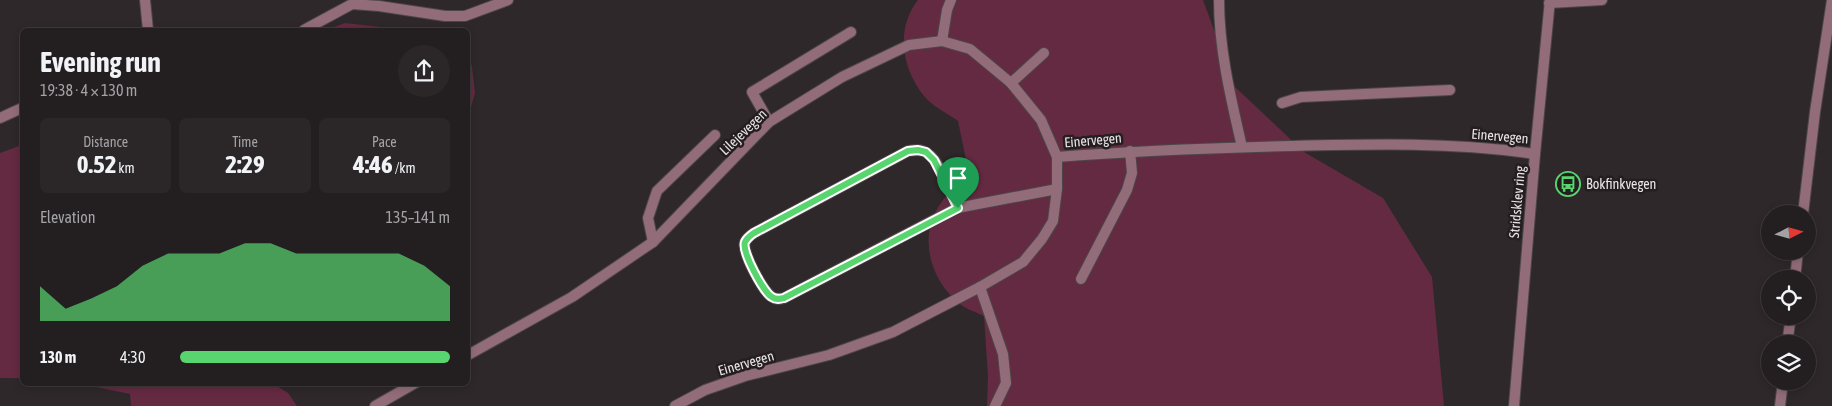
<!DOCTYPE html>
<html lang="en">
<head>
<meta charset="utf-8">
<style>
  :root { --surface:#231e20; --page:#2b2729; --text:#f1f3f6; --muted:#a3a2a5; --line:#403c3e; --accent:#58d56f }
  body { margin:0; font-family:"Asap Condensed",sans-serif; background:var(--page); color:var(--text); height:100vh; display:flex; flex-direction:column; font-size:19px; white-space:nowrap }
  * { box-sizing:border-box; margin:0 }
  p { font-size:16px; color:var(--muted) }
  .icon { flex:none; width:28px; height:28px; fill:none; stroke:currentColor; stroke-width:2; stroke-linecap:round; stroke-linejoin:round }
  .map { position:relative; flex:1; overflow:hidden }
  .drawer { position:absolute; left:20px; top:28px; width:450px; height:358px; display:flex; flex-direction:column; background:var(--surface); border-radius:8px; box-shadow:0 2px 8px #0003,0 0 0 1px var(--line) }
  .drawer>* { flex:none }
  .needle { width:32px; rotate:84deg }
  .tools { position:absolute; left:1761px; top:205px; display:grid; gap:10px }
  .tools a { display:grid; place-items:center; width:55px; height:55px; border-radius:50%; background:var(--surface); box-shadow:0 2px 8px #0003,0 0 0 1px var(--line); font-size:25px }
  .pin { position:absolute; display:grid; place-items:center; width:42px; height:42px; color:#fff; margin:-51px -21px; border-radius:50% 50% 50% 0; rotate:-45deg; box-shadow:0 0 5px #0007 }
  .pin .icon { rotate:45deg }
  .round { display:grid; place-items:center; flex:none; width:52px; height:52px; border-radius:26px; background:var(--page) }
  .headline { display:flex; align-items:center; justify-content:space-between; height:85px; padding:0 20px }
  h1 { font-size:28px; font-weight:700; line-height:38px }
  .figures { display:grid; grid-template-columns:repeat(3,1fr); gap:8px; height:85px; padding:5px 20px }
  .figures div { display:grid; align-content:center; border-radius:8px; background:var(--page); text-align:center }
  .figures b { font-size:25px; font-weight:700 }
  .figures small { font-size:14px; font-weight:400 }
  .figures p { font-size:14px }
  .chart { height:140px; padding:10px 20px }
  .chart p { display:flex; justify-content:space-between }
  .chart svg { width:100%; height:90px; margin-top:5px; fill:var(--accent); opacity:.7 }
  ul { padding:0 20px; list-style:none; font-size:16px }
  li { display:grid; grid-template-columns:80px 60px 1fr; align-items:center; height:38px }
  li i { height:12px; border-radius:6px; background:var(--accent) }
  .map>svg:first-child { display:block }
  .green { fill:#642a41 }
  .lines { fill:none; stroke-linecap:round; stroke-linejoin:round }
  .service-casing { stroke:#4d4648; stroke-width:12 }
  .minor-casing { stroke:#4d4648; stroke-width:12 }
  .tertiary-casing { stroke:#4d4648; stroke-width:12 }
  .service { stroke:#926d79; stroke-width:10 }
  .minor { stroke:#926d79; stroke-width:10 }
  .tertiary { stroke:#926d79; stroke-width:10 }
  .route-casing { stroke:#fff; stroke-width:10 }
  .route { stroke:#58d56f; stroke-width:6 }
  .labels { text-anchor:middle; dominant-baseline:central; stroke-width:5; stroke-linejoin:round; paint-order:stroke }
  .street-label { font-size:14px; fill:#eae5e7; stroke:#251e20 }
  .poi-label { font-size:14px; fill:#eae5e7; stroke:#251e20; text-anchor:start }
</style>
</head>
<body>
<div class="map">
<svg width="1832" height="406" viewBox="0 0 1832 406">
  <rect width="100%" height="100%" fill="#2f282a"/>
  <!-- green -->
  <path class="green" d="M918 0H1203L1235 87 1304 152 1383 198 1432 277 1444 406H987L988 376 984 316C976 312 966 309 960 304 933 283 919 243 936 211 944 196 956 185 969 174L958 121C947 113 932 106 924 96 902 69 895 29 918 0Z
    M345 23 407 30H326Z
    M468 53 472 67 475 93 468 118 470 148 468 151Z
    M22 145V378H0V153Z
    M77 383H272L288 393 297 406H131L130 394Z"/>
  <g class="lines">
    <defs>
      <path id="service" d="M1219 0C1219 50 1231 99 1242 147
        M942 41 947 10 951 0
        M1011 83 1044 53
        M1282 103 1301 97 1450 90
        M769 122 752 92 851 32
        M957 208C951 193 940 161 927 153 922 149 915 150 908 151L754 233C751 235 747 238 745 242 741 251 764 293 772 297 776 300 780 299 784 298L957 208 1057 189
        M653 242 648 218 657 191 715 135
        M1081 279 1127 190 1132 173 1130 151
        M980 287 1003 354 1006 383 995 406"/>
      <path id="minor" d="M145 0 148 30
        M1549 3 1602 0
        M304 30 352 4 379 6 445 16H465L508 0
        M0 118 22 108
        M1057 157C1135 151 1213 148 1292 146 1373 144 1454 142 1535 154
        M1803 214 1815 112 1832 0
        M1795 279 1798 251
        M1787 344 1791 316
        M468 355 572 297 653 242 769 122 842 77 909 45 942 41 970 49 1011 83 1041 120 1057 157V189L1053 221 1042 239 1023 262 980 287 893 332 829 355 745 376 705 390 675 406
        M375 406 417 382
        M1780 406 1783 381"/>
      <path id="tertiary" d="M1514 406 1535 154 1550 0"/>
    </defs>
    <!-- service casing -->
    <use href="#service" class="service-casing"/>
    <!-- minor casing -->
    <use href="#minor" class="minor-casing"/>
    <!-- tertiary casing -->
    <use href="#tertiary" class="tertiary-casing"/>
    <!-- service -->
    <use href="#service" class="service"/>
    <!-- minor -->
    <use href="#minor" class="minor"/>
    <!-- tertiary -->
    <use href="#tertiary" class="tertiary"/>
  </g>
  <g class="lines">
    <defs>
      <path id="route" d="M918 150 926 152 934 160 958 208 784 298C780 299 776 300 772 297 764 293 741 251 745 242 747 238 751 235 754 233L908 151Z"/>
    </defs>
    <!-- route casing -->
    <use href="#route" class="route-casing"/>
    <!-- route -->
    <use href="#route" class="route"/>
  </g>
  <!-- icons -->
  <defs>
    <symbol id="bus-ring" viewBox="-11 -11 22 22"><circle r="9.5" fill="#251e20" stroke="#58d56f" stroke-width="1.5"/><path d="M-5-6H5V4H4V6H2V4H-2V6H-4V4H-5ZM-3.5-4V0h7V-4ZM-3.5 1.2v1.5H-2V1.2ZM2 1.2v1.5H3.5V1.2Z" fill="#58d56f"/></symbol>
  </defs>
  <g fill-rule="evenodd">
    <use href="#bus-ring" x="1554" y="170" width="28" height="28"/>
  </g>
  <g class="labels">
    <!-- street labels -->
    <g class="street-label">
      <text transform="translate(743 132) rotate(-44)">Lilejevegen</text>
      <text transform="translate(1500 136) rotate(5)">Einervegen</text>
      <text transform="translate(1093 140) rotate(-5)">Einervegen</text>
      <text transform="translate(1517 202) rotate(-85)">Stridsklev ring</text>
      <text transform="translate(746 363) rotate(-16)">Einervegen</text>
    </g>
    <!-- poi labels -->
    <g class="poi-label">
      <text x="1586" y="184">Bokfinkvegen</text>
    </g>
  </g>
</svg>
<div class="tools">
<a><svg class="needle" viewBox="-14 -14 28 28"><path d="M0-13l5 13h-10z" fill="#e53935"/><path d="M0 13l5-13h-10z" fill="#a3a2a5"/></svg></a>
<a><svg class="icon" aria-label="locate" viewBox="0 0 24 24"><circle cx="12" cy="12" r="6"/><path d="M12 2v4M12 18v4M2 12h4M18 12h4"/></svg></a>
<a><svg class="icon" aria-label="layers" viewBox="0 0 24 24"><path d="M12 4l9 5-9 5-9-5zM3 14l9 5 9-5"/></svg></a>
</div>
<div class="pin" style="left:958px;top:208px;background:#1e9e55"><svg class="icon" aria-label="arrive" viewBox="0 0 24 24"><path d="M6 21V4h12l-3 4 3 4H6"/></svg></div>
<section class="drawer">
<div class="headline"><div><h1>Evening run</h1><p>19:38 · 4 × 130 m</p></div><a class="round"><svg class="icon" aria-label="share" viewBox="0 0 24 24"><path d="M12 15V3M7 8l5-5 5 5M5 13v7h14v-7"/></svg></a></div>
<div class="figures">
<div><p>Distance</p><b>0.52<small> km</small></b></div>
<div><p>Time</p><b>2:29</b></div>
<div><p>Pace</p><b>4:46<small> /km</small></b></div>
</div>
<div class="chart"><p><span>Elevation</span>135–141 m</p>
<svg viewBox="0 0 160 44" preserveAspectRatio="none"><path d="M0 44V27L10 38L20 33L30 27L40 17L50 11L60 11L70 11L80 6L90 6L100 11L110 11L120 11L130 11L140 11L150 17L160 27V44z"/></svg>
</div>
<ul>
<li><b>130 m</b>4:30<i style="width:100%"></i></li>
</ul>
</section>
</div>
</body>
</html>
